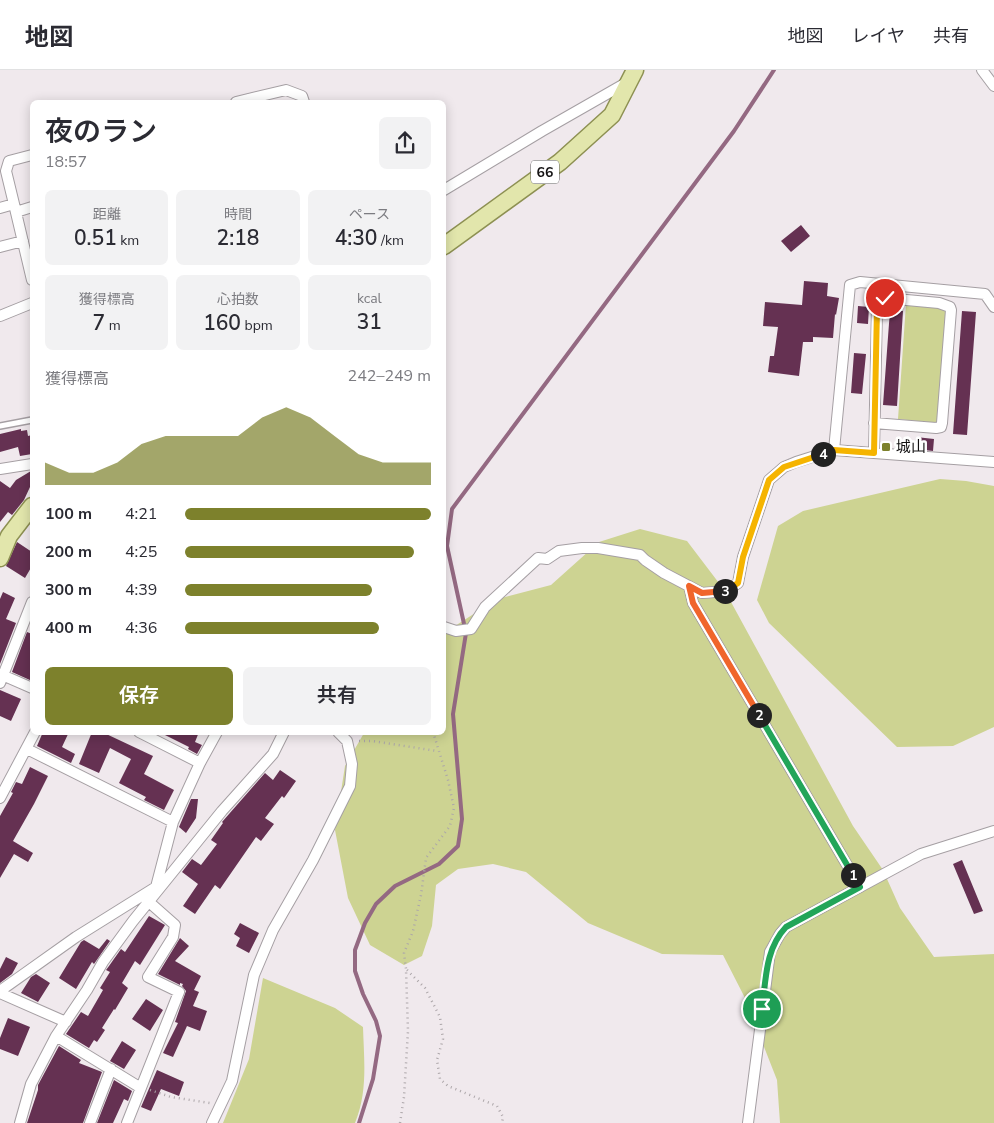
<!DOCTYPE html>
<html lang="ja">
<head>
<meta charset="utf-8">
<style>
  :root { --surface:#fff; --page:#f2f2f3; --text:#2b2b33; --muted:#7c7c81; --line:#e1e1e2; --accent:#7d812c }
  body { margin:0; font-family:"Nunito Sans","Noto Sans JP",sans-serif; background:var(--page); color:var(--text); height:100vh; display:flex; flex-direction:column; font-size:19px; white-space:nowrap }
  * { box-sizing:border-box; margin:0 }
  p { font-size:16px; color:var(--muted) }
  .icon { flex:none; width:28px; height:28px; fill:none; stroke:currentColor; stroke-width:2; stroke-linecap:round; stroke-linejoin:round }
  .map { position:relative; flex:1; overflow:hidden }
  .details { position:absolute; left:30px; top:30px; width:416px; height:635px; display:flex; flex-direction:column; background:var(--surface); border-radius:8px; box-shadow:0 2px 12px #0003 }
  .details>* { flex:none }
  .pin { position:absolute; display:grid; place-items:center; width:42px; height:42px; color:#fff; margin:-21px; border:2px solid #fff; border-radius:50%; box-shadow:0 1px 5px #0007 }
  .km { position:absolute; width:25px; height:25px; margin:-12px; border-radius:50%; background:#222; color:#fff; font-size:14px; line-height:25px; text-align:center }
  .round { display:grid; place-items:center; flex:none; width:52px; height:52px; border-radius:8px; background:var(--page) }
  .summary { display:flex; align-items:center; justify-content:space-between; height:85px; padding:0 15px }
  h1 { font-size:28px; font-weight:600; line-height:38px }
  .stats { display:grid; grid-template-columns:repeat(3,1fr); gap:8px; height:85px; padding:5px 15px }
  .stats div { display:grid; align-content:center; border-radius:8px; background:var(--page); text-align:center }
  .stats b { font-size:21px; font-weight:600 }
  .stats small { font-size:14px; font-weight:400 }
  .stats p { font-size:14px }
  .chart { height:140px; padding:10px 15px }
  .chart p { display:flex; justify-content:space-between }
  .chart svg { width:100%; height:90px; margin-top:5px; fill:var(--accent); opacity:.7 }
  .cta { display:flex; gap:10px; margin-top:auto; padding:10px 15px }
  .cta a { flex:1; height:58px; border-radius:8px; background:var(--accent); color:#fff; font-size:20px; font-weight:600; line-height:58px; text-align:center }
  .cta a+a { background:var(--page); color:var(--text) }
  ul { padding:0 15px; list-style:none; font-size:16px }
  li { display:grid; grid-template-columns:80px 60px 1fr; align-items:center; height:38px }
  li i { height:12px; border-radius:6px; background:var(--accent) }
  header { display:flex; align-items:center; gap:30px; box-sizing:border-box; height:70px; padding:0 25px; background:var(--surface); border-bottom:1px solid var(--line) }
  header strong { font-size:24px }
  nav { display:flex; gap:28px; margin-inline-start:auto; font-size:18px }
  .map>svg:first-child { display:block }
  .green { fill:#cdd392 }
  .lines { fill:none; stroke-linecap:round; stroke-linejoin:round }
  .stream { stroke:#946982; stroke-width:4 }
  .building { fill:#653152 }
  .lane-casing { stroke:#a59fa3; stroke-width:8 }
  .street-casing { stroke:#a59fa3; stroke-width:12 }
  .primary-casing { stroke:#8d9052; stroke-width:19 }
  .path { stroke:#aca6a9; stroke-width:2.5; stroke-dasharray:1 4; stroke-linecap:butt }
  .lane { stroke:#fff; stroke-width:5 }
  .street { stroke:#fff; stroke-width:10 }
  .primary { stroke:#e2e6ac; stroke-width:16 }
  .split-1-casing { stroke:#fff; stroke-width:10 }
  .split-2-casing { stroke:#fff; stroke-width:10 }
  .split-3-casing { stroke:#fff; stroke-width:10 }
  .split-4-casing { stroke:#fff; stroke-width:10 }
  .split-5-casing { stroke:#fff; stroke-width:10 }
  .split-1 { stroke:#22a559; stroke-width:6 }
  .split-2 { stroke:#22a559; stroke-width:6 }
  .split-3 { stroke:#f0652b; stroke-width:6 }
  .split-4 { stroke:#f5b400; stroke-width:6 }
  .split-5 { stroke:#f5b400; stroke-width:6 }
  .poi-dot { fill:#7d812c; stroke:#fff; stroke-width:2 }
  .labels { text-anchor:middle; dominant-baseline:central; stroke-width:5; stroke-linejoin:round; paint-order:stroke }
  .shield { fill:#fff; stroke:#595858; stroke-width:1 }
  .shield-label { font-size:14px; font-weight:bold; fill:#121011 }
  .poi-label { font-size:15px; fill:#121011; stroke:#fff; text-anchor:start }
</style>
</head>
<body>
<header>
<strong>地図</strong>
<nav><a>地図</a><a>レイヤ</a><a>共有</a></nav>
</header>
<div class="map">
<svg width="994" height="1053" viewBox="0 0 994 1053">
  <rect width="100%" height="100%" fill="#f0e9ed"/>
  <!-- green -->
  <path class="green" d="M906 234 943 236 949 241 939 351 937 353 898 349Z
    M940 409 966 411 994 416V657L953 676 897 677 769 553 757 530 778 456 803 441Z
    M640 459 687 471 725 521 853 756 883 800 900 838 934 887 994 884V1053H780L777 1010 744 926 723 885 662 884 588 853 526 802 493 794 458 799 436 815 432 856 422 886 404 895 370 875 348 828 335 760 345 696 364 663 444 662V563L497 529 551 515 599 472Z
    M263 908 335 938 363 957C364 990 368 1021 355 1053H223L249 989Z"/>
  <g class="lines">
    <!-- stream -->
    <path class="stream" d="M359 1053 373 1009 380 966 376 951 363 924 355 901V880L365 853 376 834 395 816 439 794 458 776 462 749 453 644 466 563 447 476 452 439 734 61 774 0"/>
  </g>
  <!-- building -->
  <path class="building" d="M801 155 810 166 791 182 781 171Z
    M804 211 828 213 827 226 839 228 836 245 835 244 833 268 813 267V272H803L799 306 768 302 770 286H774L778 257 763 256 765 232 802 235Z
    M858 236 869 237 868 254 857 253Z
    M890 240 903 241 897 336 883 335Z
    M962 241 976 242 967 365 953 364Z
    M854 283 866 284 862 324 851 323Z
    M21 359V361L27 360 28 366 32 365V384L20 386 18 377 0 382V364Z
    M916 367 934 369 933 381 915 379Z
    M31 401H32V415L30 417 24 430 12 445 8 442 0 452V411L10 418 16 410Z
    M17 472 32 482V496L25 508 6 496Z
    M3 522 15 528 6 549 16 553 0 594V529Z
    M27 562 32 564V611L12 602Z
    M0 620 21 629 11 651 0 646Z
    M43 662H69L62 677 75 684 71 693 37 676Z
    M92 662H102L153 686 144 704 174 720 164 740 144 730 146 727 119 713 131 689 110 678 99 703 79 694Z
    M159 662H199L195 672 202 675 197 684 188 679 189 677Z
    M30 697 48 706 34 734 13 771 33 783 28 792 14 784 0 808V746L13 723 11 722 16 712 22 714Z
    M280 700 296 711 284 728 282 726 265 748 274 754 261 771 256 767 220 819 215 815 195 844 183 836 198 814 182 802 192 789 201 795 217 774 211 770 223 753 222 752 265 703 273 710Z
    M191 729H198L196 748 186 763 179 757Z
    M962 790 983 841 974 844 953 794Z
    M149 846 165 855 140 895 135 891 122 913 128 918 115 940 114 939 102 958 105 960 97 972 94 970 89 978 66 964 81 942 88 946 103 920 100 918 110 902 106 900 109 896 121 879 125 882Z
    M240 853 259 863 249 883 236 876 240 868 234 864Z
    M180 868 189 876 175 891 201 906 194 920 199 922 193 936 207 941 200 961 187 956 173 987 163 983 178 953 175 952 186 921 182 916 183 914 180 913V915L158 904Z
    M107 869 110 871 94 894 92 892 76 919 59 908 81 872 84 870 99 879Z
    M6 887 18 893 12 904 0 913V899Z
    M36 904 50 913 38 932 21 923 31 907Z
    M146 929 163 940 150 961 132 949Z
    M8 948 30 957 18 986 0 979V968Z
    M122 971 136 980 124 999 110 991Z
    M59 976 81 990 79 993 102 1002 83 1053H27L38 1020V1015Z
    M157 1000 184 1012 179 1026 161 1019 151 1041 141 1037Z
    M114 1010 132 1021 128 1031 124 1029 113 1053H97Z"/>
  <g class="lines">
    <defs>
      <path id="lane" d="M0 356 32 350"/>
      <path id="street" d="M982 0 994 16
        M236 32 286 20 302 26 304 32
        M444 120 542 61 626 13
        M14 134 6 101 9 91 32 85
        M0 138 14 134 32 210
        M16 142 32 137
        M0 177 23 171
        M0 246 32 233
        M834 380 850 215 860 212 985 224 994 237
        M874 383 877 238 881 231 885 228 939 233 950 237 951 240 942 353 941 357 936 358 874 353
        M0 399 32 394
        M689 516 693 533 860 817
        M444 557 456 561 471 559 485 537 538 488 547 489 559 481 582 478H598L640 485 645 490 664 503 702 523 728 521 729 519 738 513 743 487 769 410 784 397 796 392 834 380 994 392
        M0 604 32 618
        M0 613 32 532
        M139 662 200 693
        M27 679 173 752
        M0 728 35 662
        M0 921 76 867 156 817
        M0 923 66 952
        M56 966 141 1018
        M20 1053 31 1014 56 966 87 920 103 892 133 851 222 741 273 684 284 662
        M90 1053 111 999
        M127 1053 179 922 148 907 173 867 175 855 149 832 156 817 173 752 200 693 217 662
        M212 1053 232 1011 254 905 273 860 313 790 350 716 352 694 347 671 338 662
        M748 1053 770 882 780 864 786 857 921 784 994 761"/>
      <path id="primary" d="M444 176 560 92 612 45 635 0
        M0 488 9 466 32 436"/>
    </defs>
    <!-- lane casing -->
    <use href="#lane" class="lane-casing"/>
    <!-- street casing -->
    <use href="#street" class="street-casing"/>
    <!-- primary casing -->
    <use href="#primary" class="primary-casing"/>
    <!-- path -->
    <path class="path" d="M359 671H372L437 681
      M407 900 425 918 440 947 443 969 437 990 440 1009 448 1016 497 1036 503 1047 502 1053
      M150 1020 171 1027 210 1033
      M400 1053 404 1027 408 961 406 899 404 883 413 861 421 825 426 788 450 756 454 738 448 710 433 662"/>
    <!-- lane -->
    <use href="#lane" class="lane"/>
    <!-- street -->
    <use href="#street" class="street"/>
    <!-- primary -->
    <use href="#primary" class="primary"/>
  </g>
  <g class="lines">
    <defs>
      <path id="split-1" d="M762 939C766 910 765 879 786 857L860 817 853 805"/>
      <path id="split-2" d="M759 645 853 805"/>
      <path id="split-3" d="M725 521 702 523 689 516 693 533 759 645"/>
      <path id="split-4" d="M725 521H728L729 519 738 513 743 487 769 410 784 397 823 384"/>
      <path id="split-5" d="M823 384 834 380 874 383 877 238 881 231 885 228"/>
    </defs>
    <!-- split-1 casing -->
    <use href="#split-1" class="split-1-casing"/>
    <!-- split-2 casing -->
    <use href="#split-2" class="split-2-casing"/>
    <!-- split-3 casing -->
    <use href="#split-3" class="split-3-casing"/>
    <!-- split-4 casing -->
    <use href="#split-4" class="split-4-casing"/>
    <!-- split-5 casing -->
    <use href="#split-5" class="split-5-casing"/>
    <!-- split-1 -->
    <use href="#split-1" class="split-1"/>
    <!-- split-2 -->
    <use href="#split-2" class="split-2"/>
    <!-- split-3 -->
    <use href="#split-3" class="split-3"/>
    <!-- split-4 -->
    <use href="#split-4" class="split-4"/>
    <!-- split-5 -->
    <use href="#split-5" class="split-5"/>
  </g>
  <!-- markers -->
  <rect class="poi-dot" x="881" y="372" width="10" height="10" rx="2.5"/>
  <g class="labels">
    <!-- shield labels -->
    <rect class="shield" x="531" y="90.5" width="28" height="23" rx="4"/>
    <g class="shield-label">
      <text x="545" y="102">66</text>
    </g>
    <!-- poi labels -->
    <g class="poi-label">
      <text x="896" y="377">城山</text>
    </g>
  </g>
</svg>
<div class="pin" style="left:762px;top:939px;background:#1e9e55"><svg class="icon" aria-label="arrive" viewBox="0 0 24 24"><path d="M6 21V4h12l-3 4 3 4H6"/></svg></div>
<div class="pin" style="left:885px;top:228px;background:#d93025"><svg class="icon" aria-label="check" viewBox="0 0 24 24"><path d="M5 12l5 5 9-10"/></svg></div>
<b class="km" style="left:853px;top:805px">1</b>
<b class="km" style="left:759px;top:645px">2</b>
<b class="km" style="left:725px;top:521px">3</b>
<b class="km" style="left:823px;top:384px">4</b>
<section class="details">
<div class="summary"><div><h1>夜のラン</h1><p>18:57</p></div><a class="round"><svg class="icon" aria-label="share" viewBox="0 0 24 24"><path d="M12 15V3M7 8l5-5 5 5M5 13v7h14v-7"/></svg></a></div>
<div class="stats">
<div><p>距離</p><b>0.51<small> km</small></b></div>
<div><p>時間</p><b>2:18</b></div>
<div><p>ペース</p><b>4:30<small> /km</small></b></div>
</div>
<div class="stats">
<div><p>獲得標高</p><b>7<small> m</small></b></div>
<div><p>心拍数</p><b>160<small> bpm</small></b></div>
<div><p>kcal</p><b>31</b></div>
</div>
<div class="chart"><p><span>獲得標高</span>242–249 m</p>
<svg viewBox="0 0 160 44" preserveAspectRatio="none"><path d="M0 44V33L10 38L20 38L30 33L40 24L50 20L60 20L70 20L80 20L90 11L100 6L110 11L120 20L130 29L140 33L150 33L160 33V44z"/></svg>
</div>
<ul>
<li><b>100 m</b>4:21<i style="width:100%"></i></li>
<li><b>200 m</b>4:25<i style="width:93%"></i></li>
<li><b>300 m</b>4:39<i style="width:76%"></i></li>
<li><b>400 m</b>4:36<i style="width:79%"></i></li>
</ul>
<div class="cta"><a>保存</a><a>共有</a></div>
</section>
</div>
</body>
</html>
